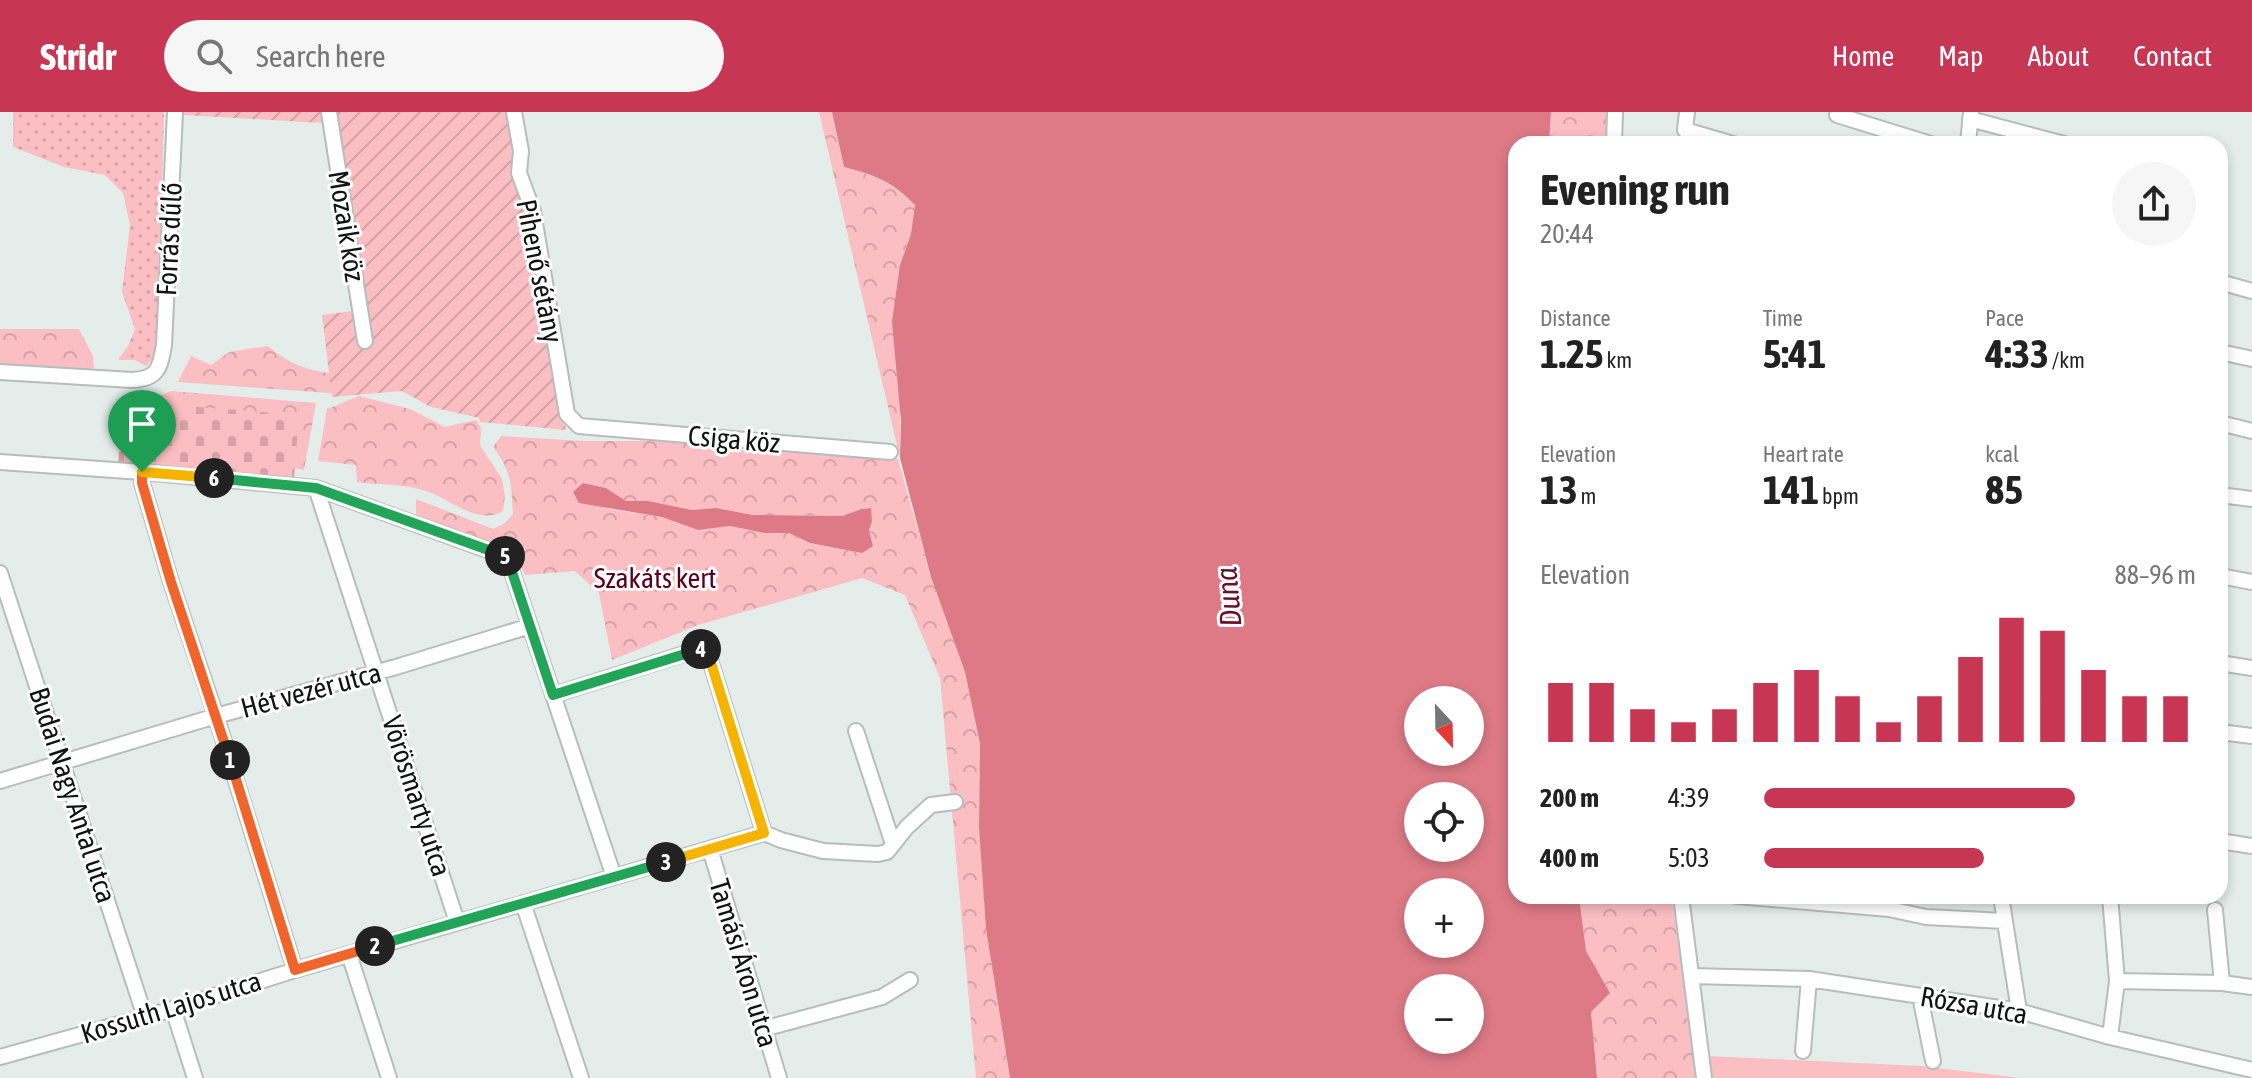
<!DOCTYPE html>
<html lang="en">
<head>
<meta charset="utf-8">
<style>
  :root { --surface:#fff; --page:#f6f6f6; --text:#222; --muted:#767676; --accent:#c73754 }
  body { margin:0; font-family:"Asap Condensed",sans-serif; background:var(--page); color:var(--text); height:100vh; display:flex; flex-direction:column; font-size:30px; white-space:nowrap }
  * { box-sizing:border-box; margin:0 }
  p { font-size:26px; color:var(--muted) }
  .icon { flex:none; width:44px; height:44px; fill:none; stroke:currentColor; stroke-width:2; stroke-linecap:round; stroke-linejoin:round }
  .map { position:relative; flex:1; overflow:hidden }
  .side { position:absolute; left:1508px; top:24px; width:720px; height:768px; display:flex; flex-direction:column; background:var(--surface); border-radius:24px; box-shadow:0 4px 12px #0003 }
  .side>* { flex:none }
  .needle { width:52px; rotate:158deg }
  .controls { position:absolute; left:1404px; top:574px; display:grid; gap:16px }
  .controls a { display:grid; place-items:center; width:80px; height:80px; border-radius:50%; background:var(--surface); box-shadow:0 4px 12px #0003; font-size:40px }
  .pin { position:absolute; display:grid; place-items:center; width:68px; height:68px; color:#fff; margin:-82px -34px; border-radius:50% 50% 50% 0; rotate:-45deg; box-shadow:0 0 8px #0007 }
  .pin .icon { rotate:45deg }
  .km { position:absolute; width:40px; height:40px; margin:-20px; border-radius:50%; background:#222; color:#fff; font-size:22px; line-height:40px; text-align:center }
  .round { display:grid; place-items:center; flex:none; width:84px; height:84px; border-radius:42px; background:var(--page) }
  .head { display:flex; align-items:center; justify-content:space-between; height:136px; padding:0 32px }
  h1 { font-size:44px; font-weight:700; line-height:60px }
  .stats { display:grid; grid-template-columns:repeat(3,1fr); gap:12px; height:136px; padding:8px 32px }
  .stats div { display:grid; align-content:center }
  .stats b { font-size:40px; font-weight:700 }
  .stats small { font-size:22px; font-weight:400 }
  .stats p { font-size:22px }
  .chart { height:224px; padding:16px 32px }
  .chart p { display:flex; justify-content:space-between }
  .chart svg { width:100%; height:144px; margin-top:8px; stroke:var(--accent); stroke-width:6 }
  ul { padding:0 32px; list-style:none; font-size:26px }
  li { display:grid; grid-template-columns:128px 96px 1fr; align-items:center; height:60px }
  li i { height:20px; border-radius:10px; background:var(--accent) }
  header { display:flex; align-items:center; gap:48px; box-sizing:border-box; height:112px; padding:0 40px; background:var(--accent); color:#fff }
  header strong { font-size:38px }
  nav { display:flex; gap:44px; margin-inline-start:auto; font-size:28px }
  .search { width:560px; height:72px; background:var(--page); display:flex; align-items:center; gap:20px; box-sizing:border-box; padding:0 28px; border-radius:44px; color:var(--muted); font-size:30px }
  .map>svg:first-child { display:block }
  .grass { fill:url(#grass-dots) }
  .forest { fill:url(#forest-crowns); fill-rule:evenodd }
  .cemetery { fill:url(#cemetery-stones) }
  .park { fill:#fbbec3 }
  .garden { fill:url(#garden-furrows) }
  .water { fill:#dd7a85; fill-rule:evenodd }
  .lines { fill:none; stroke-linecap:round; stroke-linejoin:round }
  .minor-casing { stroke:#b5bebb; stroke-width:18 }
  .minor { stroke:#fff; stroke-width:14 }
  .split-1-casing { stroke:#fff; stroke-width:16 }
  .split-2-casing { stroke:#fff; stroke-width:16 }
  .split-3-casing { stroke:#fff; stroke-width:16 }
  .split-4-casing { stroke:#fff; stroke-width:16 }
  .split-5-casing { stroke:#fff; stroke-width:16 }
  .split-6-casing { stroke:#fff; stroke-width:16 }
  .split-7-casing { stroke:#fff; stroke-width:16 }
  .split-1 { stroke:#f0652b; stroke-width:10 }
  .split-2 { stroke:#f0652b; stroke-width:10 }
  .split-3 { stroke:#22a559; stroke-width:10 }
  .split-4 { stroke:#f5b400; stroke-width:10 }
  .split-5 { stroke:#22a559; stroke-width:10 }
  .split-6 { stroke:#22a559; stroke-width:10 }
  .split-7 { stroke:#f5b400; stroke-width:10 }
  .labels { text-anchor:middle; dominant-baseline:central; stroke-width:6; stroke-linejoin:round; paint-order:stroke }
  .street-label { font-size:28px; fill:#0f1311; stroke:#fff }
  .park-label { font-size:28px; fill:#5a001a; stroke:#fff }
  .water-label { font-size:30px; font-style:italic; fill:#691025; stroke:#fff }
</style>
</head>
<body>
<header>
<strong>Stridr</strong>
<div class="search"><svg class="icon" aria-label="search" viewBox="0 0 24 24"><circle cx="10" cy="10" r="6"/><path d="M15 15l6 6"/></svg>Search here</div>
<nav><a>Home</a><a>Map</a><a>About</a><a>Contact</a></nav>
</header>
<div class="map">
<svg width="2252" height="966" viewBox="0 0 2252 966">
  <defs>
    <pattern id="grass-dots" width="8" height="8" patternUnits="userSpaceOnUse" patternTransform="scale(2)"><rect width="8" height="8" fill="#fbbec3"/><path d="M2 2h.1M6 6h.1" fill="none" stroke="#d6a2a6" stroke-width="1.8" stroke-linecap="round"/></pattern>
    <pattern id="forest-crowns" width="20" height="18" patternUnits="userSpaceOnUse" patternTransform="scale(2)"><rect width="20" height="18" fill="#fbbec3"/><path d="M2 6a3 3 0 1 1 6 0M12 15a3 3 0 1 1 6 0" fill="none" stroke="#d6a2a6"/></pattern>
    <pattern id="cemetery-stones" width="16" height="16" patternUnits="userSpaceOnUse" patternTransform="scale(2)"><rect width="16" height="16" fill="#fbbec3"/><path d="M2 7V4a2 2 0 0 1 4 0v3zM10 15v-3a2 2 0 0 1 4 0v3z" fill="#d6a2a6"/></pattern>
    <pattern id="garden-furrows" width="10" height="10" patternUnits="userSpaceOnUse" patternTransform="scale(2)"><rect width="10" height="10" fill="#fbbec3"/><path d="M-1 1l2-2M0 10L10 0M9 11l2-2" fill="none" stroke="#d6a2a6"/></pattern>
  </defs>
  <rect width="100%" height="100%" fill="#e4edea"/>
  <!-- grass -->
  <path class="grass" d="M13 0H164L158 224 153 247 146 254 135 248H118L128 234 135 217 122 180 130 113 123 81 105 63 64 55 13 35Z"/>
  <!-- forest -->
  <path class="forest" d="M819 0H832L844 55C878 64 890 69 915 93L911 122 900 153V346Z
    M1551 0H1610L1611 32H1549Z
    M0 217H79L93 244 94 260 0 254Z
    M268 234C290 253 307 258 335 262L343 282 178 270 191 244 211 253 229 240Z
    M171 279 316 291 304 358 284 354 129 296Z
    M359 284 410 297 445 315 476 308 481 316 480 333 502 367 505 384 503 399C478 414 450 387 426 379 405 372 379 373 357 370L356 353 318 349 327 297Z
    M501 324 583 329H655L898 347 931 465 965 560 980 633 979 716 986 817 1010 966H976L940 566 905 483 862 466 698 513 612 548 599 481 575 459 525 463 516 444 416 407V387L493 417 505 411 513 402C511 370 512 361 493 335ZM584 371 606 376 626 389H648L692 398 716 396 753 403 844 404 861 397 870 396 872 409 869 418 873 433 862 441 810 431 789 421H764L730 414 698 418 662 405 610 397 573 380Z
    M1579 784H1671L1701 966H1597L1591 899 1610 881 1586 839Z"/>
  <!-- cemetery -->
  <path class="cemetery" d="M123 289 299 303 294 366 118 353Z"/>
  <!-- park -->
  <path class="park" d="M1707 944 1920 954 2020 966H1711Z"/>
  <!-- garden -->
  <path class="garden" d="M184 0H508L566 318 480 310 479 306 431 295 402 279 332 285 322 203 352 199 322 11 184 3Z"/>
  <!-- water -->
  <path class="water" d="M832 0H1551L1549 32H1516V784H1579L1586 839 1610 881 1591 900 1597 966H1010L986 817 979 716 980 632 965 560 931 465 900 346 901 309 892 210 900 153 911 122 915 93C891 69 878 64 844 55ZM1470 588V640H1418V588ZM1418 684H1470V736H1418ZM1470 780V832H1418V780ZM1470 876V928H1418V876Z
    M583 371 606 376 626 389H648L692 398 716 396 753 403 843 404 861 397 871 396 872 409 869 418 873 434 862 441 810 431 789 421H764L730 414 698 418 662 405 579 391 573 380Z"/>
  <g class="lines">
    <defs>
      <path id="minor" d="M329 0 365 229
        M514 0 521 39 519 61 533 99 567 302 579 314 890 340
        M1687 0 1685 18 1733 32
        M1837 3 1931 32
        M1970 7 2064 32
        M1614 32 1615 0
        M1968 32 1971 1
        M2220 170 2252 179
        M2220 240 2252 247
        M0 260 132 268C158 267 160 256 164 233L175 0
        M2220 311 2252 319
        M0 350 142 360 316 376 507 445 614 765
        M142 360V371L171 470 216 604 295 858
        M316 376 457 810
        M2220 383 2252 387
        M0 461 145 905
        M2220 464 2252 470
        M2220 551 2252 556
        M553 583 706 535 764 721
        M856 619 893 732
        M2220 620 2252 624
        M0 669 216 604 396 555 530 514
        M2220 729 2252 734
        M710 737 779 966
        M1681 784 1704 966
        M1736 784 1889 797 1926 805 2005 809
        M2001 784 2019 899
        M2110 784 2117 869 2110 925
        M523 791 581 966
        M2215 798 2222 871
        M349 842 389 966
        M1691 864 1809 867 2019 899 2110 925 2252 958
        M2117 869 2222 871 2252 875
        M1920 884 1933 949
        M173 897 195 966
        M763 917 882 885 910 868
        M1803 939 1809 867
        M0 945 173 897 295 858 764 721 781 728 823 739 878 742 887 740 907 715 931 693 955 690"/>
    </defs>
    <!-- minor casing -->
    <use href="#minor" class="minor-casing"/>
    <!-- minor -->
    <use href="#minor" class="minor"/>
  </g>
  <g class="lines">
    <defs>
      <path id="split-1" d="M142 360V371L171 470 230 648"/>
      <path id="split-2" d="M230 648 295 858 375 834"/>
      <path id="split-3" d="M375 834 666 750"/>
      <path id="split-4" d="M666 750 764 721 706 535 701 537"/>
      <path id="split-5" d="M505 444 507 445 553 583 701 537"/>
      <path id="split-6" d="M214 366 316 376 505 444"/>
      <path id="split-7" d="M142 360 214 366"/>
    </defs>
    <!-- split-1 casing -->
    <use href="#split-1" class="split-1-casing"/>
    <!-- split-2 casing -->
    <use href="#split-2" class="split-2-casing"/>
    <!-- split-3 casing -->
    <use href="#split-3" class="split-3-casing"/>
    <!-- split-4 casing -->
    <use href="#split-4" class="split-4-casing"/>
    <!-- split-5 casing -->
    <use href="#split-5" class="split-5-casing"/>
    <!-- split-6 casing -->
    <use href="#split-6" class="split-6-casing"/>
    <!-- split-7 casing -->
    <use href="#split-7" class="split-7-casing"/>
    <!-- split-1 -->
    <use href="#split-1" class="split-1"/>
    <!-- split-2 -->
    <use href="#split-2" class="split-2"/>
    <!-- split-3 -->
    <use href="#split-3" class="split-3"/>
    <!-- split-4 -->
    <use href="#split-4" class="split-4"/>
    <!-- split-5 -->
    <use href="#split-5" class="split-5"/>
    <!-- split-6 -->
    <use href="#split-6" class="split-6"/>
    <!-- split-7 -->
    <use href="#split-7" class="split-7"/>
  </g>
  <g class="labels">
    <!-- street labels -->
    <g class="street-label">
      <text transform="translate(347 114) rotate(81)">Mozaik köz</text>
      <text transform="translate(169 127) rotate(-87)">Forrás dűlő</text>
      <text transform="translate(540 159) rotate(79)">Pihenő sétány</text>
      <text transform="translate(734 327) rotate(5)">Csiga köz</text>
      <text transform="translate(311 578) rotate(-15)">Hét vezér utca</text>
      <text transform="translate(73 683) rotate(72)">Budai Nagy Antal utca</text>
      <text transform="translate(417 684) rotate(72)">Vörösmarty utca</text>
      <text transform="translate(744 851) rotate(73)">Tamási Áron utca</text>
      <text transform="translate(1974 893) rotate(10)">Rózsa utca</text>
      <text transform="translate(171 895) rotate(-17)">Kossuth Lajos utca</text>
    </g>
    <!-- park labels -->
    <g class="park-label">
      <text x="655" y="466">Szakáts kert</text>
    </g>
    <!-- water labels -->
    <g class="water-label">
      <text transform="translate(1228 485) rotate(-95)">Duna</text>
    </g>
  </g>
</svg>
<div class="controls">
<a><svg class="needle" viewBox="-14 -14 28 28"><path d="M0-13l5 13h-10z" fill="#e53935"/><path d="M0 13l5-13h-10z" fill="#767676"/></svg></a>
<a><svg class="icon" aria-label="locate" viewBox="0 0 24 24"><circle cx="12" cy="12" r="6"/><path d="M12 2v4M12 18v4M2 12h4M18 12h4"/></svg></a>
<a>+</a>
<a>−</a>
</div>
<div class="pin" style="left:142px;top:360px;background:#1e9e55"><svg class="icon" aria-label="arrive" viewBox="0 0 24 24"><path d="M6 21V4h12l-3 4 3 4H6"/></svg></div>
<b class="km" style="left:230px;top:648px">1</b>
<b class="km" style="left:375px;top:834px">2</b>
<b class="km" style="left:666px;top:750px">3</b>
<b class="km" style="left:701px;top:537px">4</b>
<b class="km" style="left:505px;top:444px">5</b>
<b class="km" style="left:214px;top:366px">6</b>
<section class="side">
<div class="head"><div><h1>Evening run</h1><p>20:44</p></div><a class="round"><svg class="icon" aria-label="share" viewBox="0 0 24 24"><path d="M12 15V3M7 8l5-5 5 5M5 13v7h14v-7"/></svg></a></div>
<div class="stats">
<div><p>Distance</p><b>1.25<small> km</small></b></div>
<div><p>Time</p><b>5:41</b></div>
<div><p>Pace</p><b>4:33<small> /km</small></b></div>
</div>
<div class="stats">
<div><p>Elevation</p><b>13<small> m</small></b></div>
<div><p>Heart rate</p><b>141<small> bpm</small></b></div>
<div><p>kcal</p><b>85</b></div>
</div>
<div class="chart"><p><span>Elevation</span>88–96 m</p>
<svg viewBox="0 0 160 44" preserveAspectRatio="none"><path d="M5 44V26M15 44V26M25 44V34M35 44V38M45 44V34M55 44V26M65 44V22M75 44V30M85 44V38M95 44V30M105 44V18M115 44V6M125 44V10M135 44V22M145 44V30M155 44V30"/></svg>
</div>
<ul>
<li><b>200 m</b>4:39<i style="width:72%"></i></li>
<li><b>400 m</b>5:03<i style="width:51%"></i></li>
</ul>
</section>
</div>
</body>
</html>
